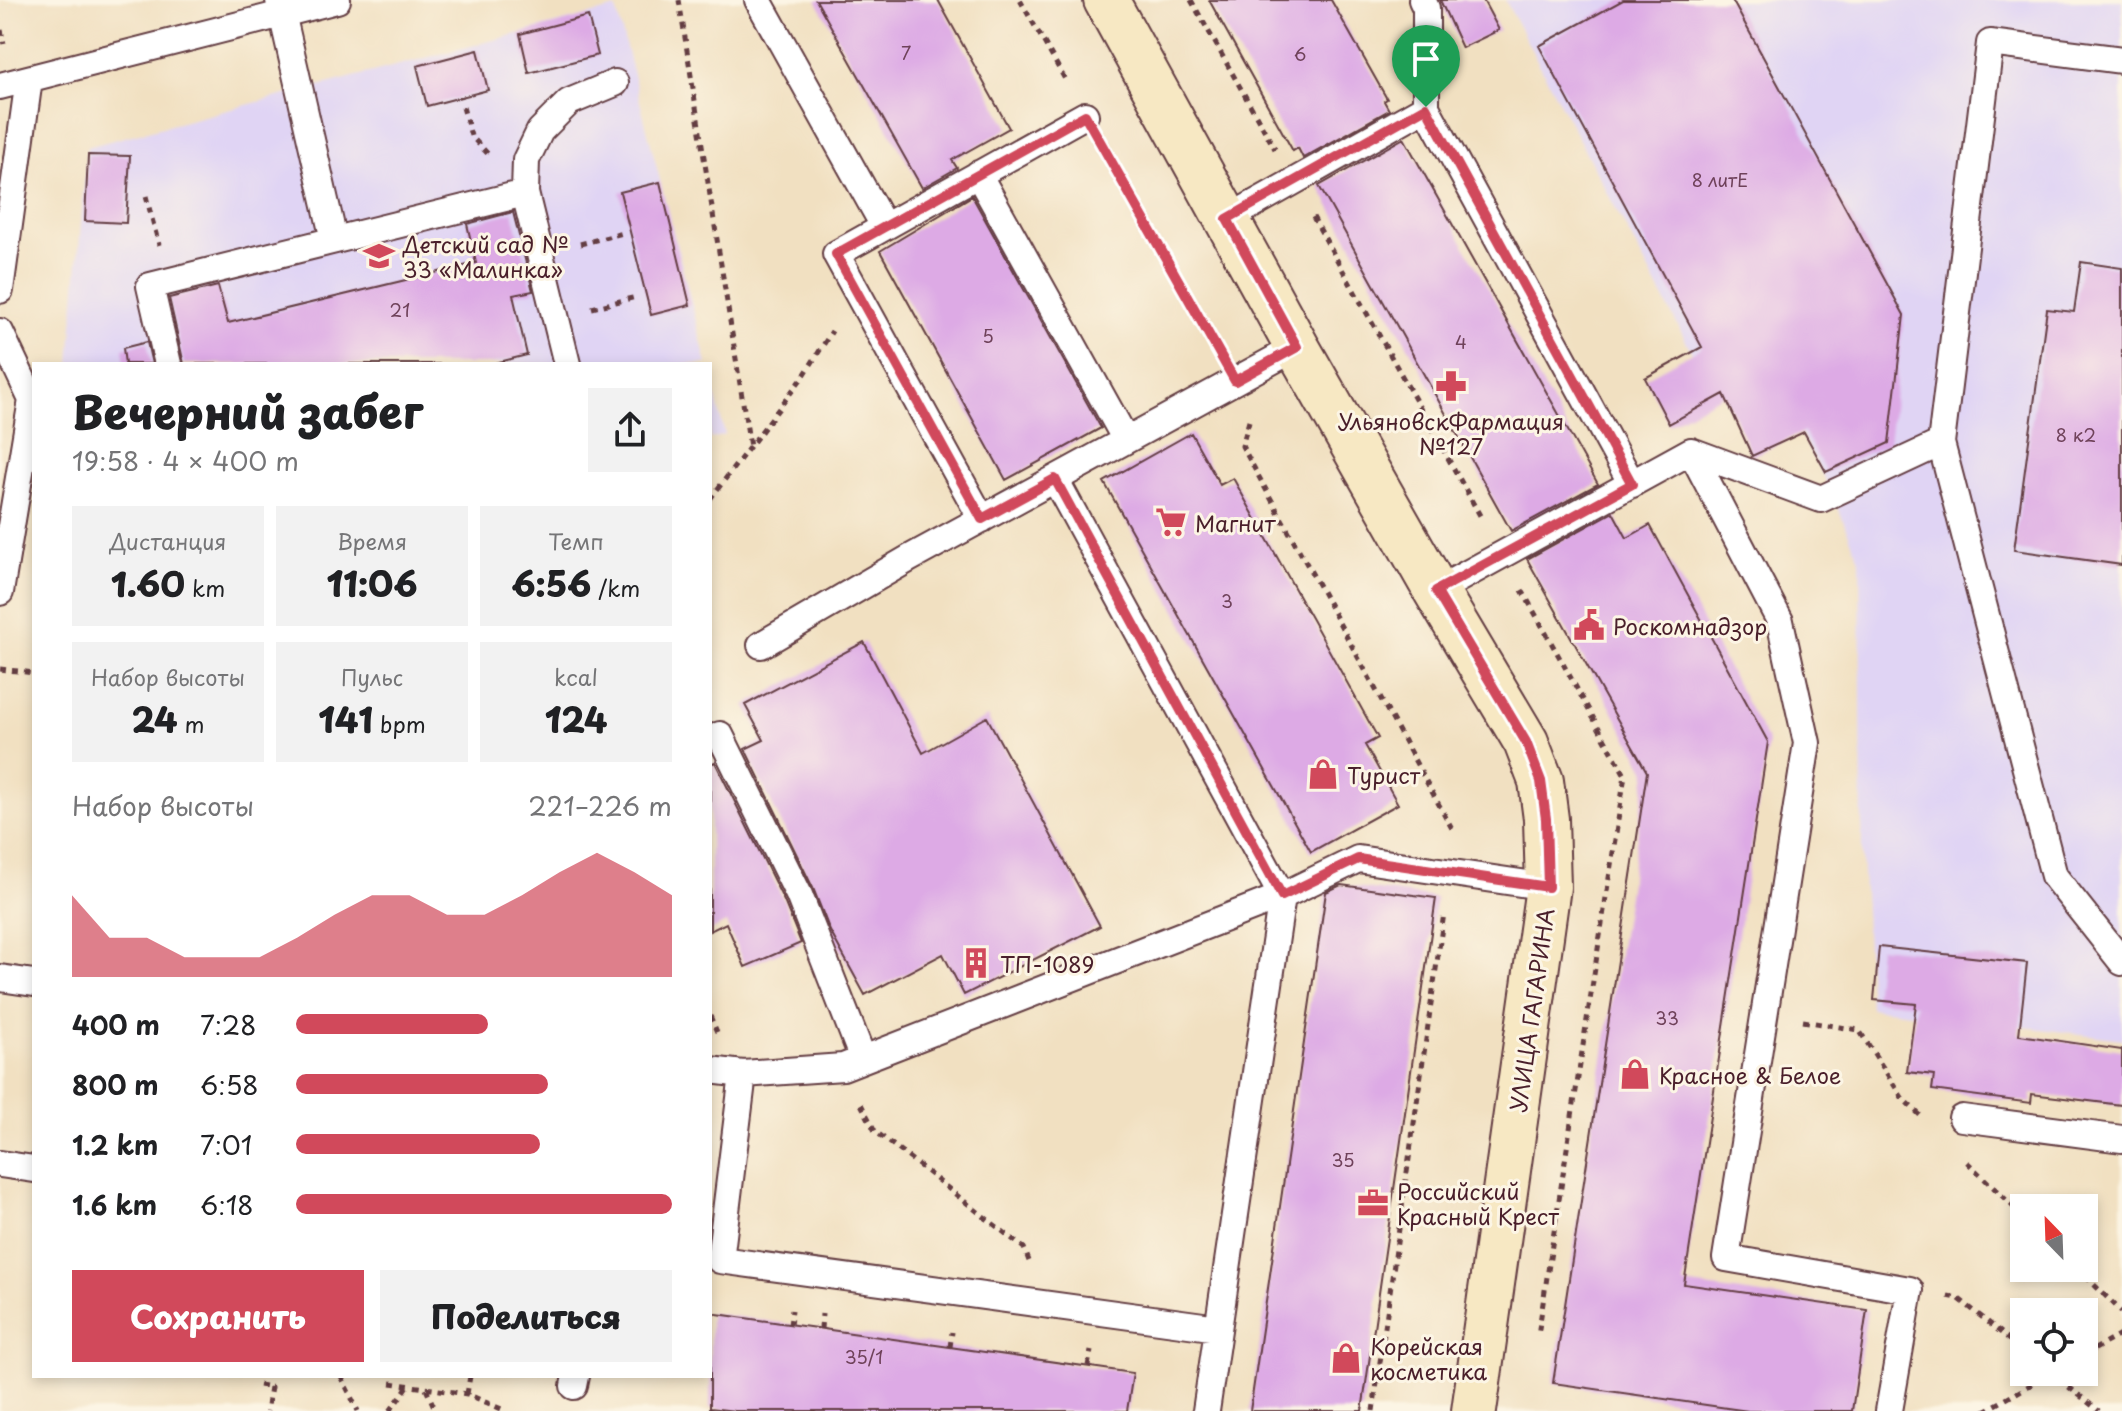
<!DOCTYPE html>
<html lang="ru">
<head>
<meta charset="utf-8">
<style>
  :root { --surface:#fff; --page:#f2f2f2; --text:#202124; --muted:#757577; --accent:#d1495b }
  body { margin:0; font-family:"Playpen Sans",sans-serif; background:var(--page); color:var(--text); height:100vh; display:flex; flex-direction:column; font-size:30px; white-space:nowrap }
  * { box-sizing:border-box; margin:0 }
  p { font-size:26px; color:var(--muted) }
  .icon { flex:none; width:44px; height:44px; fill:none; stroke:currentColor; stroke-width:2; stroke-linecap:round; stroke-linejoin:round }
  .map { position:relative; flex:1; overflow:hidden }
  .panel { position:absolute; left:32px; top:362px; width:680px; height:1016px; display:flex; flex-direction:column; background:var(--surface); border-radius:0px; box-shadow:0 4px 12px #0003 }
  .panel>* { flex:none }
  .needle { width:52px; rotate:337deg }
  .tools { position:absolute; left:2010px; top:1194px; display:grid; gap:16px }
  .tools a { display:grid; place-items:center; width:88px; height:88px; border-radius:0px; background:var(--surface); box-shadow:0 4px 12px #0003; font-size:40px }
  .pin { position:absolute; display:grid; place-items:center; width:68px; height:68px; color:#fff; margin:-82px -34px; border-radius:50% 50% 50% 0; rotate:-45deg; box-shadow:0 0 8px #0007 }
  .pin .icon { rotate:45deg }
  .round { display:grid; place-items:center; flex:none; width:84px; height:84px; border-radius:0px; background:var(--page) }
  .head { display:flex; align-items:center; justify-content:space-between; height:136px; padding:0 40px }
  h1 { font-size:44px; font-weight:800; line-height:60px }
  .figures { display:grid; grid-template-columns:repeat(3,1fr); gap:12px; height:136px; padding:8px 40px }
  .figures div { display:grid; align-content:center; border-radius:0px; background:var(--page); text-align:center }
  .figures b { font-size:34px; font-weight:800 }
  .figures small { font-size:22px; font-weight:400 }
  .figures p { font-size:22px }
  .chart { height:224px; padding:16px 40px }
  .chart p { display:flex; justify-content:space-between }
  .chart svg { width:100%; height:144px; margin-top:8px; fill:var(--accent); opacity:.7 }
  .cta { display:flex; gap:16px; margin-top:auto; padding:16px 40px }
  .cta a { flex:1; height:92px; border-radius:0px; background:var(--accent); color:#fff; font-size:32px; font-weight:800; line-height:92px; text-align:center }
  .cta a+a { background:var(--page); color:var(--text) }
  ul { padding:0 40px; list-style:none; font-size:26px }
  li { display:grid; grid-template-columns:128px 96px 1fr; align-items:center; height:60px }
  li i { height:20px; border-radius:10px; background:var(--accent) }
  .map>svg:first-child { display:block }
  .built { fill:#e0d4f4 }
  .building { fill:#ddaae5 }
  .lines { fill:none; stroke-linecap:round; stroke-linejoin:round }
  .lane-casing { stroke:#633c42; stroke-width:30 }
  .secondary-casing { stroke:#633c42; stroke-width:48 }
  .path { stroke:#633c42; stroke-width:5; stroke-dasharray:6 6; stroke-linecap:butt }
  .lane { stroke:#fff; stroke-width:26 }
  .secondary { stroke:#f7e8c3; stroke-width:44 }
  .route-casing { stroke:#fff; stroke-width:16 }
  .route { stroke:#d1495b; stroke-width:10 }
  .labels { text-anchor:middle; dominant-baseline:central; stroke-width:6; stroke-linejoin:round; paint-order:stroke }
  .number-label { font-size:18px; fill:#6f425a }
  .poi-label { font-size:22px; fill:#4a1f2b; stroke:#fcf5e5; text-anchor:start }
  .street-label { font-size:22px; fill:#4a1f2b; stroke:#fcf5e5 }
</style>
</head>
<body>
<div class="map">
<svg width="2122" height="1411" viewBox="0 0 2122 1411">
  <rect width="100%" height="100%" fill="#fcf5e5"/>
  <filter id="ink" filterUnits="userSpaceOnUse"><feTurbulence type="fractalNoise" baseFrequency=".0125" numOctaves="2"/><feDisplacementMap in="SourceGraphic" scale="16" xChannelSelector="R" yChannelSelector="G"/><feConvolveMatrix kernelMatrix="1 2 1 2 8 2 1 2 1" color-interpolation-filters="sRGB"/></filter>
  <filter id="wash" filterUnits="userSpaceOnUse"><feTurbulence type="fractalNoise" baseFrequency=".006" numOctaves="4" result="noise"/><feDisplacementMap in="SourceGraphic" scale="32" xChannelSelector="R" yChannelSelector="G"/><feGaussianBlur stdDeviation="1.8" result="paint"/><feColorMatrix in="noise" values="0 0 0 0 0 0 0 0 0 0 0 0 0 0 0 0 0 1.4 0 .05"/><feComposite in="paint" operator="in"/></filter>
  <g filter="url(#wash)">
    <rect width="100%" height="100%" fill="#f1e0c1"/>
    <!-- built -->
    <path class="built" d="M1505 0H2122V1039L1870 1008 1862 853 1860 562 1832 493 1746 329 1694 356Z
      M616 8 707 364H70L87 147Z
      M710 375 725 435 710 439Z"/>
    <g id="blocks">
      <!-- building -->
      <path class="building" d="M816 0H938L1009 128 952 160 957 168 922 188Z
        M1209 0H1331L1387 99 1384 101 1389 110 1303 158 1298 148 1293 151Z
        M1440 0H1483L1499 30 1462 48Z
        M1623 0H1732L1904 315 1889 443 1826 472 1804 432 1752 456 1724 394 1669 424 1645 378 1702 347 1539 46Z
        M588 16 598 55 529 73 520 34Z
        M478 50 488 90 427 106 417 66Z
        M1404 138 1598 484 1511 531 1319 186Z
        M88 155 130 156 126 223 85 221Z
        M660 182 690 305 651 315 620 192Z
        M972 196 1101 428 1006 480 880 251Z
        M513 212 533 291 513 295 527 355 491 364H184L169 298 218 286 228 323 476 263 467 224Z
        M2081 262 2122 268V565L2014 550 2047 309 2074 312Z
        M147 342 152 364H125L123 348Z
        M1191 433 1220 485 1233 478 1378 738 1365 745 1398 804 1311 852 1104 482Z
        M1613 512 1627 538 1650 525 1768 742 1684 1284 1867 1310 1852 1411H1748L1553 1383 1647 772 1527 559Z
        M864 642 923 753 987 717 1100 926 964 995 943 954 865 995 830 931 813 888 745 749 764 740 745 705Z
        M715 762 784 901 801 943 745 967 726 923 710 931V764Z
        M1341 885 1436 898 1362 1411H1250L1326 892Z
        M1879 947 2027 963 2019 1035 2122 1050V1105L2032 1094 2031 1103 1932 1090 1934 1075 1907 1072 1916 1004 1874 1000Z
        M710 1313 1133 1373 1127 1411H735L710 1408Z"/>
    </g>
  </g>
  <g filter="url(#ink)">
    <use href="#blocks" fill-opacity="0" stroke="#633c42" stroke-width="2"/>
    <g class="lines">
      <defs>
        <path id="lane" d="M279 0 334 240
          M758 0 884 226
          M1422 0 1426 8V107L1632 484
          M2122 60 1990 43 1941 443 2054 876 2122 962
          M0 86 337 0
          M978 174 1126 440
          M525 193 526 160 540 131 569 102 615 83
          M1227 219 1426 107
          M0 290 29 79
          M0 332 32 400 0 592
          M168 364 150 286 525 193 567 364
          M1691 451 1821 499 1941 443
          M1055 479 1282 896 1206 1411
          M982 519 836 254 1085 115
          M1436 591 1691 451 1780 621 1807 743 1726 1258 1910 1290 1889 1411
          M761 645 910 558 1297 347
          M720 735 799 895 863 1059
          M0 978 34 983
          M710 1070 743 1074 720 1260 1218 1328
          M743 1074 843 1067 1282 896 1358 859 1548 887
          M1962 1118 2122 1139
          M0 1164 34 1169
          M574 1386 576 1376"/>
        <path id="secondary" d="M1106 0 1297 347 1436 591 1526 742 1541 781 1546 819 1548 887 1474 1411"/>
      </defs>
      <!-- lane casing -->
      <use href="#lane" class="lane-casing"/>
      <!-- secondary casing -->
      <use href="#secondary" class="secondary-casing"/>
      <!-- path -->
      <path class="path" d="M679 0 750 447
        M1020 0 1066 81
        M1191 0 1275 149
        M1 30 4 44
        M463 107 471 136 488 154
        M1104 149 1216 345
        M146 196 159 245
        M1313 217 1482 519
        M580 244 623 233
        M592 308 636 297
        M1249 421 1242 446 1454 832
        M710 499 805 374 832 331
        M1522 590 1625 775 1538 1335
        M0 669 34 673
        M710 1016 717 1032
        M1803 1021 1859 1030 1903 1099 1923 1118
        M861 1104 875 1131 1024 1248 1029 1261
        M1967 1162 2024 1217
        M2077 1268 2122 1312
        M1948 1296 1958 1298 2024 1351
        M790 1325 792 1310
        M821 1329 822 1314
        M950 1347 952 1332
        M2084 1355 2122 1334
        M1088 1366 1091 1351
        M2050 1372 2099 1411
        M341 1376 358 1411
        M391 1383 467 1394 506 1411
        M259 1385 271 1387 267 1411
        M426 1389 436 1411
        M467 1394 470 1376
        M390 1411 408 1386
        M1373 1411 1444 913
        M1985 1411 2053 1372"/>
      <!-- lane -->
      <use href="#lane" class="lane"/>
      <!-- secondary -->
      <use href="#secondary" class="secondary"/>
    </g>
  </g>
  <g class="lines" filter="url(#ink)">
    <defs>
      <path id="route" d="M1426 107 1632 484 1436 591 1526 742 1541 781 1546 819 1548 887 1358 859 1282 896 1055 479 982 519 836 254 1085 115 1235 381 1297 347 1227 219Z"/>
    </defs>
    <!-- route casing -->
    <use href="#route" class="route-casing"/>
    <!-- route -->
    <use href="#route" class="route"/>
  </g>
  <!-- icons -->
  <defs>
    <symbol id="school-bare" viewBox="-9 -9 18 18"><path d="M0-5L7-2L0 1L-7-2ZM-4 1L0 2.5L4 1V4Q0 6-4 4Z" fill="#d1495b" stroke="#fcf5e5" stroke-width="2.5" paint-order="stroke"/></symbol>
    <symbol id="pharmacy-bare" viewBox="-9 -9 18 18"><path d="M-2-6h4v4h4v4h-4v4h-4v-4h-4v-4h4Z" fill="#d1495b" stroke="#fcf5e5" stroke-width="2.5" paint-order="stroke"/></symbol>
    <symbol id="supermarket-bare" viewBox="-9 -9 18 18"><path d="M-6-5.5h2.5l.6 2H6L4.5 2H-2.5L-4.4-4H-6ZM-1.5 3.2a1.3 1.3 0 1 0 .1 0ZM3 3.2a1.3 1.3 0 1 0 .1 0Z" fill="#d1495b" stroke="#fcf5e5" stroke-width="2.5" paint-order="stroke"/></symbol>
    <symbol id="civic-bare" viewBox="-9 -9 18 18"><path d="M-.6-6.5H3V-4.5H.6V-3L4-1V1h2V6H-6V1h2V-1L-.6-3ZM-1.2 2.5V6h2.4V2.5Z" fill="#d1495b" stroke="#fcf5e5" stroke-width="2.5" paint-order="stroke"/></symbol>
    <symbol id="shop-bare" viewBox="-9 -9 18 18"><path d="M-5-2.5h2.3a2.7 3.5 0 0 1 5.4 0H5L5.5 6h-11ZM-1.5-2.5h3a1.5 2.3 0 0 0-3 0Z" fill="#d1495b" stroke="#fcf5e5" stroke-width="2.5" paint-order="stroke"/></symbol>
    <symbol id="building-bare" viewBox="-9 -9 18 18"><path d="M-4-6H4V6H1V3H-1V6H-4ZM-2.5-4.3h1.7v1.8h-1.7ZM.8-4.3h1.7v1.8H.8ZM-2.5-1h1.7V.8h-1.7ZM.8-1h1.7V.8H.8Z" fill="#d1495b" stroke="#fcf5e5" stroke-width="2.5" paint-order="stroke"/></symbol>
    <symbol id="office-bare" viewBox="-9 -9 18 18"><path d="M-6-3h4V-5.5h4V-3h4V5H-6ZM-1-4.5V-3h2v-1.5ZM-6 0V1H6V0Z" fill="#d1495b" stroke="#fcf5e5" stroke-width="2.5" paint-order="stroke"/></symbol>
  </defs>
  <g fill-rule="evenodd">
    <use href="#school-bare" x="357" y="234" width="44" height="44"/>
    <use href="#pharmacy-bare" x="1429" y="364" width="44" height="44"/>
    <use href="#supermarket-bare" x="1149" y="500" width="44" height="44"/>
    <use href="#civic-bare" x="1567" y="603" width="44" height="44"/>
    <use href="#shop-bare" x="1301" y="752" width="44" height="44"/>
    <use href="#building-bare" x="954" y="941" width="44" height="44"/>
    <use href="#shop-bare" x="1613" y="1052" width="44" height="44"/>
    <use href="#office-bare" x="1351" y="1181" width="44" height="44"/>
    <use href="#shop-bare" x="1324" y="1336" width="44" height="44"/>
  </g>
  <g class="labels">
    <!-- number labels -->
    <g class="number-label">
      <text x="906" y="52">7</text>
      <text x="1300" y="53">6</text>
      <text x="1720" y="179">8 литЕ</text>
      <text x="400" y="309">21</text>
      <text x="988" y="335">5</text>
      <text x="1461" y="341">4</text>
      <text x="2076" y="434">8 к2</text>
      <text x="1227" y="600">3</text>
      <text x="1667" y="1017">33</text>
      <text x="1343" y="1159">35</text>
      <text x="864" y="1356">35/1</text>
    </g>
    <!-- poi labels -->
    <g class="poi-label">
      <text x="403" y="243">Детский сад №<tspan x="403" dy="25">33 «Малинка»</tspan></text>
      <text x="1451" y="420" text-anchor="middle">УльяновскФармация<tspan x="1451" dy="25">№127</tspan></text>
      <text x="1195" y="522">Магнит</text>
      <text x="1613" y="625">Роскомнадзор</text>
      <text x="1347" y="774">Турист</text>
      <text x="1000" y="963">ТП-1089</text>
      <text x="1659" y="1074">Красное &amp; Белое</text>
      <text x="1397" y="1190">Российский<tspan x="1397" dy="25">Красный Крест</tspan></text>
      <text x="1370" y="1345">Корейская<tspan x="1370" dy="25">косметика</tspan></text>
    </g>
    <!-- street labels -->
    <g class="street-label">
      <text transform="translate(1531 1010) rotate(-82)">УЛИЦА ГАГАРИНА</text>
    </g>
  </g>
</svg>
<div class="tools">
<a><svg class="needle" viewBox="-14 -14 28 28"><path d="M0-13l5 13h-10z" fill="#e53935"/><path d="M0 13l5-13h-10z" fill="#757577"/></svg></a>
<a><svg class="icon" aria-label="locate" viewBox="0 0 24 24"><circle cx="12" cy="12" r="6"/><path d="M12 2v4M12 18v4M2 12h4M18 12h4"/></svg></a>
</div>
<div class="pin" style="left:1426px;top:107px;background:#1e9e55"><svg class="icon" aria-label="arrive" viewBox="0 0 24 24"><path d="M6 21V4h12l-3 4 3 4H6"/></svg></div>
<section class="panel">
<div class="head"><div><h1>Вечерний забег</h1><p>19:58 · 4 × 400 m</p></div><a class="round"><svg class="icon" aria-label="share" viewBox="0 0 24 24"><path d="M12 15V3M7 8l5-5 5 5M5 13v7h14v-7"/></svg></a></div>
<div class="figures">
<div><p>Дистанция</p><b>1.60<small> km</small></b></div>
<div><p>Время</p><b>11:06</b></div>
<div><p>Темп</p><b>6:56<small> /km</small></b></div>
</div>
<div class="figures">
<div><p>Набор высоты</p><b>24<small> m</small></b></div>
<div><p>Пульс</p><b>141<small> bpm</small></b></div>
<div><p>kcal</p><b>124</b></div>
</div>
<div class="chart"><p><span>Набор высоты</span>221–226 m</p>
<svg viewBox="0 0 160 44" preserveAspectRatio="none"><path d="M0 44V19L10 32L20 32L30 38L40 38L50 38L60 32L70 25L80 19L90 19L100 25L110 25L120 19L130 12L140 6L150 12L160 19V44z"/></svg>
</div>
<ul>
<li><b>400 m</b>7:28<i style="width:51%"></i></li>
<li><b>800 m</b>6:58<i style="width:67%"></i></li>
<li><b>1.2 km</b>7:01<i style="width:65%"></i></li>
<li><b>1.6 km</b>6:18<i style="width:100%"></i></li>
</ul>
<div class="cta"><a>Сохранить</a><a>Поделиться</a></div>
</section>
</div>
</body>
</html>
